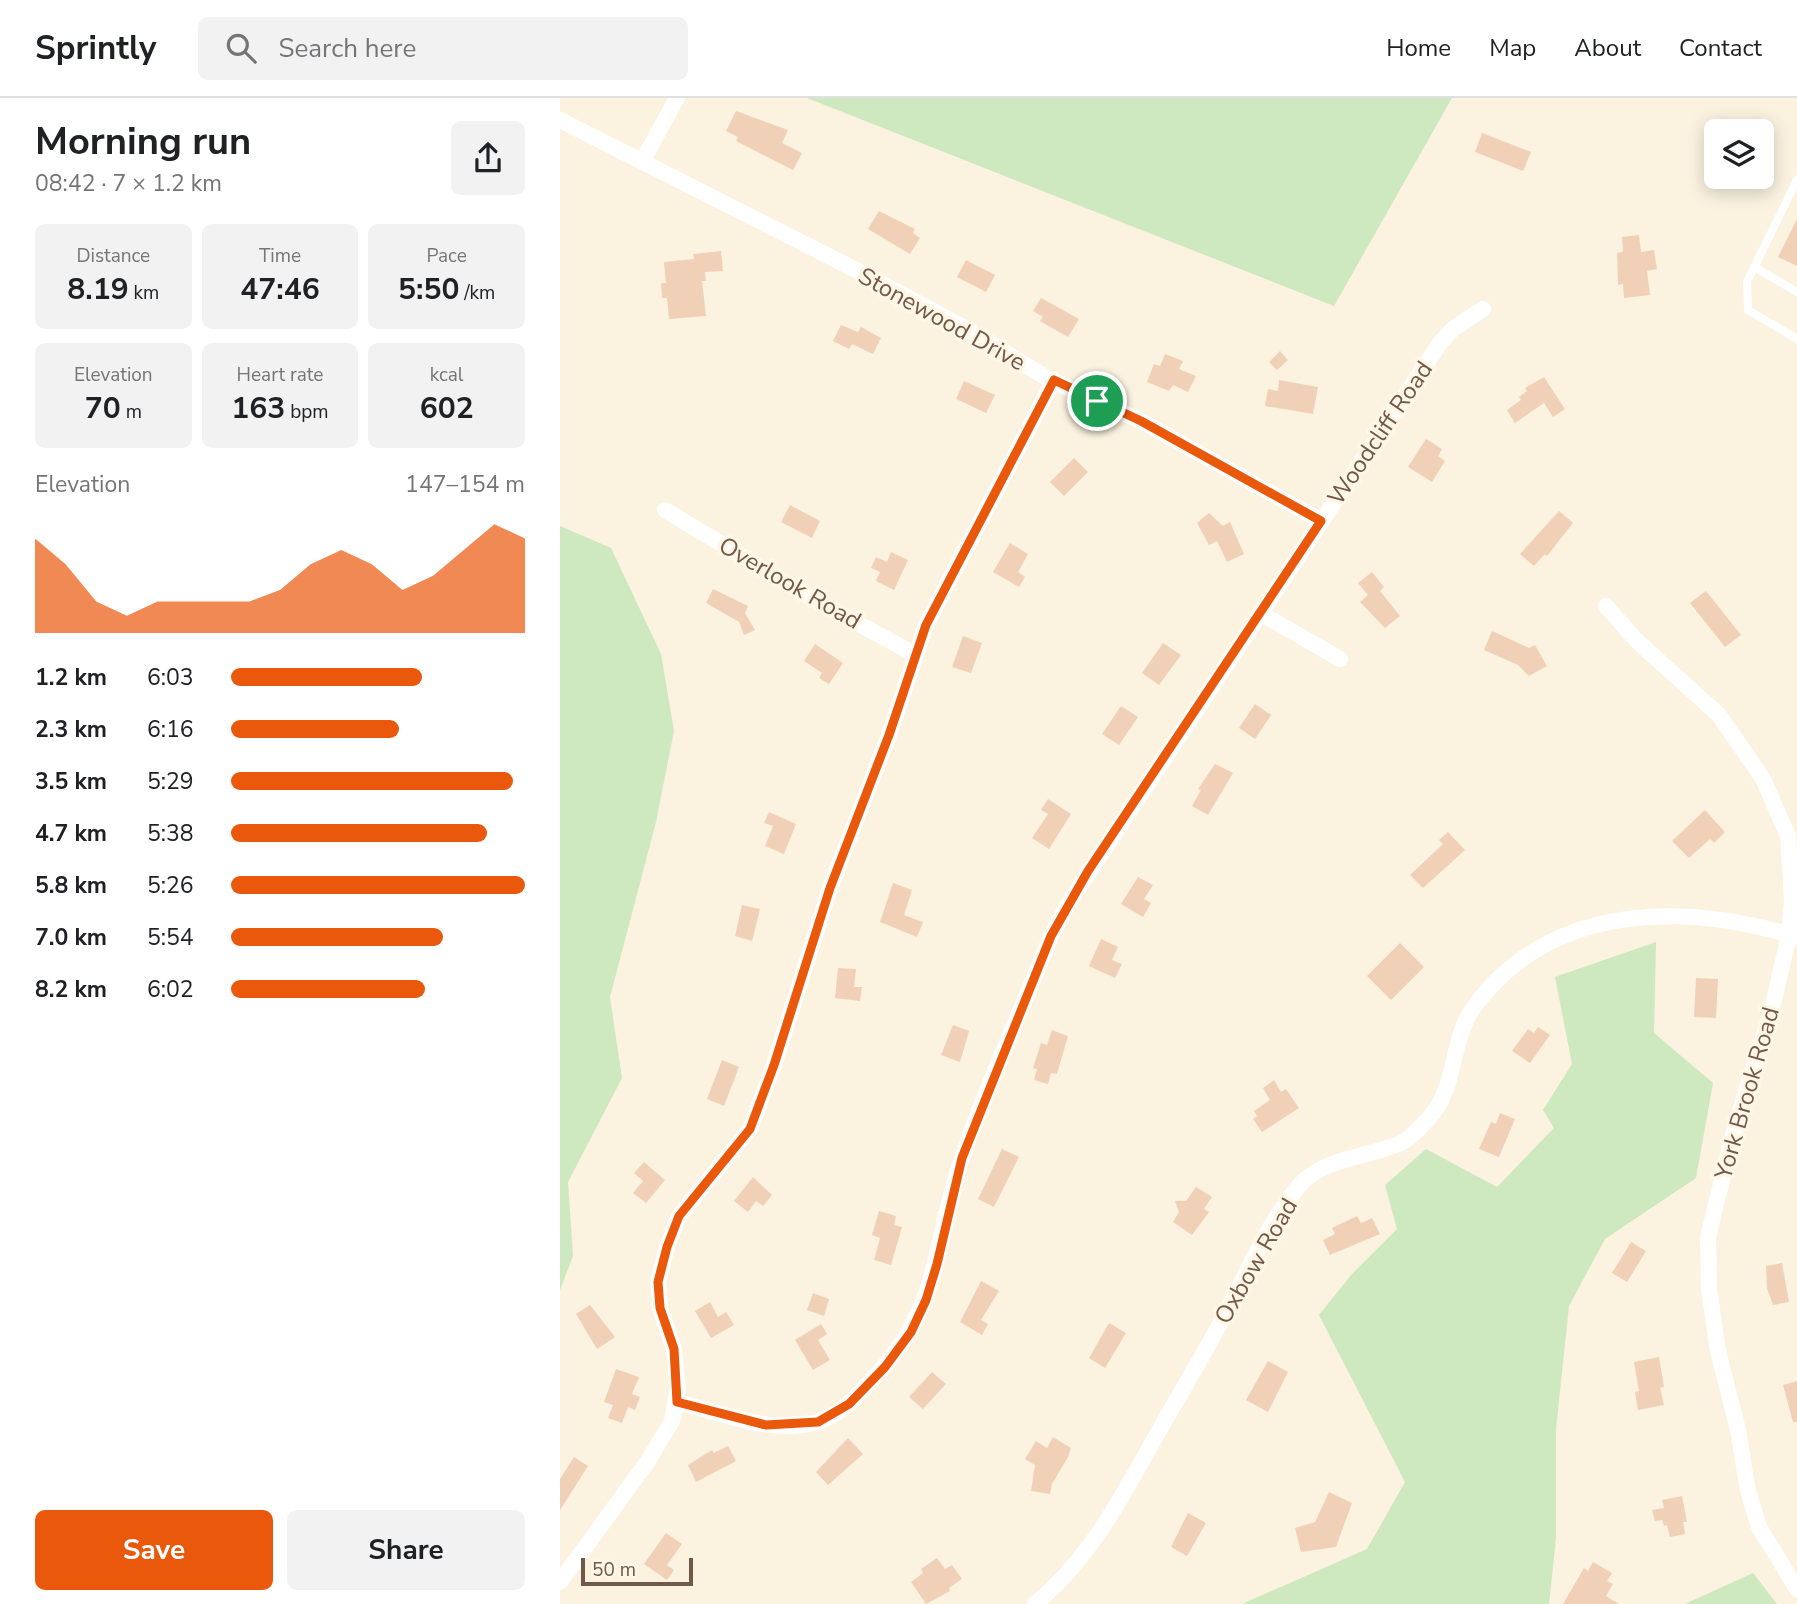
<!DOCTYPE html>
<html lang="en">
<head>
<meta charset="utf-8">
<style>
  :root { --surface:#fff; --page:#f2f2f2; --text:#202124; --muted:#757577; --line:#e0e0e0; --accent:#ea580c }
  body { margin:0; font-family:"Nunito Sans",sans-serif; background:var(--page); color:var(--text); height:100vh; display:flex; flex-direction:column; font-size:26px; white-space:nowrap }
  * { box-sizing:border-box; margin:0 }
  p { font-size:23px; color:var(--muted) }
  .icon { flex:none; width:38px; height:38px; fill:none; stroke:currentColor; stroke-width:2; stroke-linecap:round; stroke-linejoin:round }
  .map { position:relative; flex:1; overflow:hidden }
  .side { display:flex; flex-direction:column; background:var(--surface); width:560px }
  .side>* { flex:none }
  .buttons { position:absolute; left:1144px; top:21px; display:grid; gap:14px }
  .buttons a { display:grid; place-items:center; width:70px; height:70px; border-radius:10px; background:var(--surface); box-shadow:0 4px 18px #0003; font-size:35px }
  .scale { position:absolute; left:21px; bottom:18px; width:112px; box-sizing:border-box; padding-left:7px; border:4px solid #715848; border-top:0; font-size:19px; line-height:24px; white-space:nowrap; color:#715848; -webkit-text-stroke:5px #fff6e5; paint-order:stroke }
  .pin { position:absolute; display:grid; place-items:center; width:60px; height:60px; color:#fff; margin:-30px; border:4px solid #fff; border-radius:50%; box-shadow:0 2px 7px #0007 }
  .round { display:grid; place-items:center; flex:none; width:74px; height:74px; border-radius:10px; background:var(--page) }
  .head { display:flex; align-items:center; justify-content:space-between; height:119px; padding:0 35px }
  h1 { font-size:38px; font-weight:700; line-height:52px }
  .metrics { display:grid; grid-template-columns:repeat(3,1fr); gap:10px; height:119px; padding:7px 35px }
  .metrics div { display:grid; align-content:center; border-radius:10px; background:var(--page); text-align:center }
  .metrics b { font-size:30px; font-weight:700 }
  .metrics small { font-size:19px; font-weight:400 }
  .metrics p { font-size:19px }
  .chart { height:196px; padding:14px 35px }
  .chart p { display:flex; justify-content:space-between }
  .chart svg { width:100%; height:126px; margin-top:7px; fill:var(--accent); opacity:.7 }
  .cta { display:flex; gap:14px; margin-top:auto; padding:14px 35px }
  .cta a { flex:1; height:80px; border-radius:10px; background:var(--accent); color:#fff; font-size:28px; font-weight:700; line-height:80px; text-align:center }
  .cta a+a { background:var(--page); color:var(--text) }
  ul { padding:0 35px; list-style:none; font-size:23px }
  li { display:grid; grid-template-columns:112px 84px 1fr; align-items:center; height:52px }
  li i { height:18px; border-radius:9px; background:var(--accent) }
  header { display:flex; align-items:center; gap:42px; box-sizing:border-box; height:98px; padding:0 35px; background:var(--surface); border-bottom:2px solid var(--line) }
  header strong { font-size:33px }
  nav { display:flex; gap:38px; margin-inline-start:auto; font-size:24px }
  .search { width:490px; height:63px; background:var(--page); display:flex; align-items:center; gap:18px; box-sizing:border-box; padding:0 24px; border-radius:10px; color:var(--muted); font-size:26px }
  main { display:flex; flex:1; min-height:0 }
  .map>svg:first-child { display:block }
  .green { fill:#cee8bf }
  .building { fill:#f0d1b8 }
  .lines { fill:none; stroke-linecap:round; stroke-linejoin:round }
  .service { stroke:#fff; stroke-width:8 }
  .minor { stroke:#fff; stroke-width:16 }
  .route-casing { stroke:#fff; stroke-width:14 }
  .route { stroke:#ea580c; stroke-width:9 }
  .labels { text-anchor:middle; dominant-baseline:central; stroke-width:7; stroke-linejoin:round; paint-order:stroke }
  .street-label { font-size:24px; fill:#715848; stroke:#fff6e5 }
</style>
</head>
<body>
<header>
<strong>Sprintly</strong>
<div class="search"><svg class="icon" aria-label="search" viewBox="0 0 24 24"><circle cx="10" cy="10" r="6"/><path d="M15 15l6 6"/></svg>Search here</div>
<nav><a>Home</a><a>Map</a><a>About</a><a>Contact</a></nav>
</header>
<main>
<section class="side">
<div class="head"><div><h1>Morning run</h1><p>08:42 · 7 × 1.2 km</p></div><a class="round"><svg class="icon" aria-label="share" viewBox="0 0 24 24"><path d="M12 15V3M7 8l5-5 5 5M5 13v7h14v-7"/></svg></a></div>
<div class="metrics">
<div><p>Distance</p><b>8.19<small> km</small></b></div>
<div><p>Time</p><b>47:46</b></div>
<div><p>Pace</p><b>5:50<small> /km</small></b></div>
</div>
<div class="metrics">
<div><p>Elevation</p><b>70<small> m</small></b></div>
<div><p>Heart rate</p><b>163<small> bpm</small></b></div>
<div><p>kcal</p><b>602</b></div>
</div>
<div class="chart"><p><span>Elevation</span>147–154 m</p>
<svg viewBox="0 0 160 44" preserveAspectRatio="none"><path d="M0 44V11L10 20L20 33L30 38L40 33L50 33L60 33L70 33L80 29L90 20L100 15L110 20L120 29L130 24L140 15L150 6L160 11V44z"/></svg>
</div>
<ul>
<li><b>1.2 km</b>6:03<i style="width:65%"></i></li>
<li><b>2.3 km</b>6:16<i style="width:57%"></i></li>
<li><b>3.5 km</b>5:29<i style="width:96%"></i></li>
<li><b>4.7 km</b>5:38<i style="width:87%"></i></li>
<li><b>5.8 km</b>5:26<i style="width:100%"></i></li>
<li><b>7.0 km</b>5:54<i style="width:72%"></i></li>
<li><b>8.2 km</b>6:02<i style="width:66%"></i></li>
</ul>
<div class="cta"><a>Save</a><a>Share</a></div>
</section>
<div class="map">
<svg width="1237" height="1506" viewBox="0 0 1237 1506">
  <rect width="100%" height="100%" fill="#fbf2e0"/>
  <!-- green -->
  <path class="green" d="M247 0H892L774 208Z
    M0 428 51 450 101 556 114 633 96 724 50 899 62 980 8 1084 13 1158 0 1192Z
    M1096 844 1094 935 1153 985 1136 1080 1045 1141 1009 1208 996 1331V1440L989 1506H682L807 1451 845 1384 759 1217 792 1176 837 1131 825 1087 866 1051 937 1089 994 1030 983 1012 1012 966 995 879Z
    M1193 1475 1217 1506H1125Z"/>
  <!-- building -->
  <path class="building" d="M176 13 228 32 222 45 242 55 233 72 176 43 178 39 166 33Z
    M922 35 971 54 963 73 915 54Z
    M319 113 355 131 353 135 360 140 350 156 308 131Z
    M1237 121V168L1218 159Z
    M1079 137 1081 154 1094 152 1097 171 1087 173 1090 197 1064 200 1063 186 1058 187 1057 155 1063 154 1062 139Z
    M161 153 163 173 145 174 146 183H142L146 218 109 221 107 200H102L101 185H106L104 164 134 161 133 156Z
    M406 162 435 177 426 194 397 179Z
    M481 200 519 221 508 239 480 223 483 219 473 213Z
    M281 227 298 234 301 229 321 240 313 256 292 246 289 251 273 243Z
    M720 253 728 262 717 272 709 264Z
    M605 256 623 263 619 271 636 278 628 294 613 287 609 293 587 284 594 266 600 268Z
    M984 279 1005 311 993 319 984 305 955 325 947 312 961 302 959 299 967 293 965 290Z
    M719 282 758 289 753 316 705 308 708 291 718 293Z
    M404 283 435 297 426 315 396 301Z
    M866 341 882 351 878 358 885 363 872 384 848 369Z
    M514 360 528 374 504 398 490 384Z
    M230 407 260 423 252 440 221 424Z
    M999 413 1013 425 987 458 985 456 974 468 960 456Z
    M649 415 663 428 670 424 684 456 667 464 657 443 649 447 637 425Z
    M450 445 468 456 458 474 465 479 459 489 433 474Z
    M331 454 348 462 334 492 316 483 320 474 311 470 316 459 327 464Z
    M812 474 824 489 820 493 840 518 825 530 800 504 808 497 798 485Z
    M153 491 188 508 185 515 195 532 184 537 179 524 146 505Z
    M1146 493 1181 537 1165 549 1130 505Z
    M932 533 969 550 975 547 987 568 969 578 958 567 924 552Z
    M403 538 422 545 411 575 392 569Z
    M603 545 621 557 599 587 582 575Z
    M255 546 283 565 269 586 259 580 262 575 244 563Z
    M695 606 711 617 695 641 679 630Z
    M561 608 578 619 559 647 542 636Z
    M655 666 673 675 648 717 632 708 641 692 638 691Z
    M488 701 511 716 489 751 472 740 488 716 481 712Z
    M1145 712 1165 734 1154 745 1150 741 1129 760 1112 743Z
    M209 714 236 726 224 756 205 748 213 728 204 725Z
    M888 734 905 752 863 790 850 777 883 746 879 742Z
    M578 779 593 787 584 801 591 805 583 819 561 806Z
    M333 785 352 792 344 817 363 824 357 839 320 824Z
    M182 807 200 811 192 843 175 838Z
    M541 841 558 849 552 862 562 866 555 880 529 868Z
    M840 845 864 869 831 902 807 878Z
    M278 870 296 871 294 889H302L300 903 275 900Z
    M1136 880 1158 881 1156 920 1134 919Z
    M393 927 409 933 400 964 381 957Z
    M978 929 990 937 970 965 952 953 968 931 974 935Z
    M492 932 508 938 497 976 491 975 488 986 474 982 477 971 473 970 481 945 487 947Z
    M162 962 179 969 164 1008 147 1001Z
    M714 982 721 994 726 991 739 1010 702 1034 693 1021 697 1018 694 1013 710 1002 703 990Z
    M940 1015 955 1021 939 1059 919 1051 931 1024 936 1026Z
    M442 1051 459 1059 434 1109 418 1101Z
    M84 1064 105 1082 86 1105 73 1095 83 1083 74 1075Z
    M193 1079 212 1097 203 1108 196 1103 188 1114 174 1103Z
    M636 1089 652 1099 644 1111 649 1114 632 1137 613 1124 619 1114 615 1103H626Z
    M319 1113 336 1118 334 1127 342 1129 331 1167 314 1162 320 1140 312 1137Z
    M797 1118 801 1125 812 1120 820 1136 770 1157 763 1142 775 1136 772 1130Z
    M1071 1144 1086 1153 1067 1184 1052 1175Z
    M1222 1165 1229 1204 1213 1207 1207 1190 1206 1168Z
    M421 1183 439 1193 421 1222 428 1226 422 1237 400 1224Z
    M253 1195 269 1201 264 1218 247 1212Z
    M150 1204 158 1219 166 1214 174 1227 151 1240 135 1213Z
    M30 1207 55 1239 37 1251 16 1216Z
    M549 1225 566 1235 545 1270 529 1260Z
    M261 1226 267 1236 258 1242 270 1262 253 1272 235 1242Z
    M1099 1259 1104 1289 1100 1290 1104 1307 1078 1312 1075 1294 1079 1293 1074 1264Z
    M708 1263 728 1274 708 1314 686 1302Z
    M56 1271 79 1279 72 1296 80 1299 75 1312 68 1309 62 1325 48 1320 53 1307 44 1304Z
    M372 1274 386 1286 363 1311 349 1299Z
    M1237 1283V1324H1233L1223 1287Z
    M493 1339 511 1350 508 1359 492 1386 490 1396 471 1393 475 1367 465 1361 476 1343 487 1350Z
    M288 1340 303 1356 268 1387 256 1374Z
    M168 1348 176 1363 136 1384 128 1367 152 1352 154 1355Z
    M14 1359 28 1368 0 1412V1381Z
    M769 1394 792 1405 776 1449 741 1454 735 1430 755 1424Z
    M1122 1398 1127 1424H1123L1125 1436 1110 1439 1107 1427 1104 1428 1102 1422 1095 1423 1092 1412 1104 1410 1102 1402Z
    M628 1415 646 1425 627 1458 611 1449Z
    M106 1435 122 1446 107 1467 114 1472 107 1482 84 1466Z
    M377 1460 385 1471 392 1467 402 1481 389 1490 390 1493 366 1506 351 1484 363 1475 361 1471Z
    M1033 1464 1052 1475 1047 1483 1053 1486 1046 1498 1059 1506H1003L1024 1470 1028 1473Z"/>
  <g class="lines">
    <!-- service -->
    <path class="service" d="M1237 82 1187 184 1188 212 1237 241
      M1194 169 1237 194"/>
    <!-- minor -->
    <path class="minor" d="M0 22 298 173 409 232 490 282 581 323 761 423
      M82 64 117 0
      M105 412 246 497 356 557
      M1046 508 1077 543 1159 617 1203 681 1228 738 1232 802 1229 837 1212 911 1175 1029 1148 1139 1149 1191 1158 1253 1178 1332 1188 1393 1199 1429 1237 1491
      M702 516 780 561
      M117 1304C161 1315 212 1337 258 1324 278 1318 294 1301 308 1286 383 1209 370 1153 402 1060 427 985 462 912 491 838L508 806 880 245 893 231 923 211
      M0 1484 88 1363 112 1323 118 1289 114 1251 100 1210 98 1184 107 1149 119 1118 190 1031 214 967 270 790 329 637 366 527 494 282
      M475 1506C530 1461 562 1399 596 1338 621 1294 648 1250 671 1205 691 1166 710 1122 739 1088 762 1060 809 1059 841 1045 852 1040 866 1023 874 1014 896 985 892 938 914 909 990 805 1124 804 1237 839"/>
  </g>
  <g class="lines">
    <defs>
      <path id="route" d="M494 282 581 323 761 423 528 773 491 838 402 1060 377 1166 366 1202 351 1234 325 1269 289 1306 258 1324 206 1327 117 1304 114 1251 100 1210 98 1184 107 1149 119 1118 190 1031 214 967 270 790 329 637 366 527Z"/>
    </defs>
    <!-- route casing -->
    <use href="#route" class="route-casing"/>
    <!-- route -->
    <use href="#route" class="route"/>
  </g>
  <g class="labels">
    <!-- street labels -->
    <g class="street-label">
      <text transform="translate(382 221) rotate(29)">Stonewood Drive</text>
      <text transform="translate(820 335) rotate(-56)">Woodcliff Road</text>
      <text transform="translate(230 485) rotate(30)">Overlook Road</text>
      <text transform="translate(1187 995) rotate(-74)">York Brook Road</text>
      <text transform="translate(696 1163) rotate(-60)">Oxbow Road</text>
    </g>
  </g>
</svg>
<div class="buttons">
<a><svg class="icon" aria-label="layers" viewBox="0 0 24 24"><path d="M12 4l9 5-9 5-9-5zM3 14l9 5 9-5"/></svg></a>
</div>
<div class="scale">50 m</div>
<div class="pin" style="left:537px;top:303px;background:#1e9e55"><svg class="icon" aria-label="arrive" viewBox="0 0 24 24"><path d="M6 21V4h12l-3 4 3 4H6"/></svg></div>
</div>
</main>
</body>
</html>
